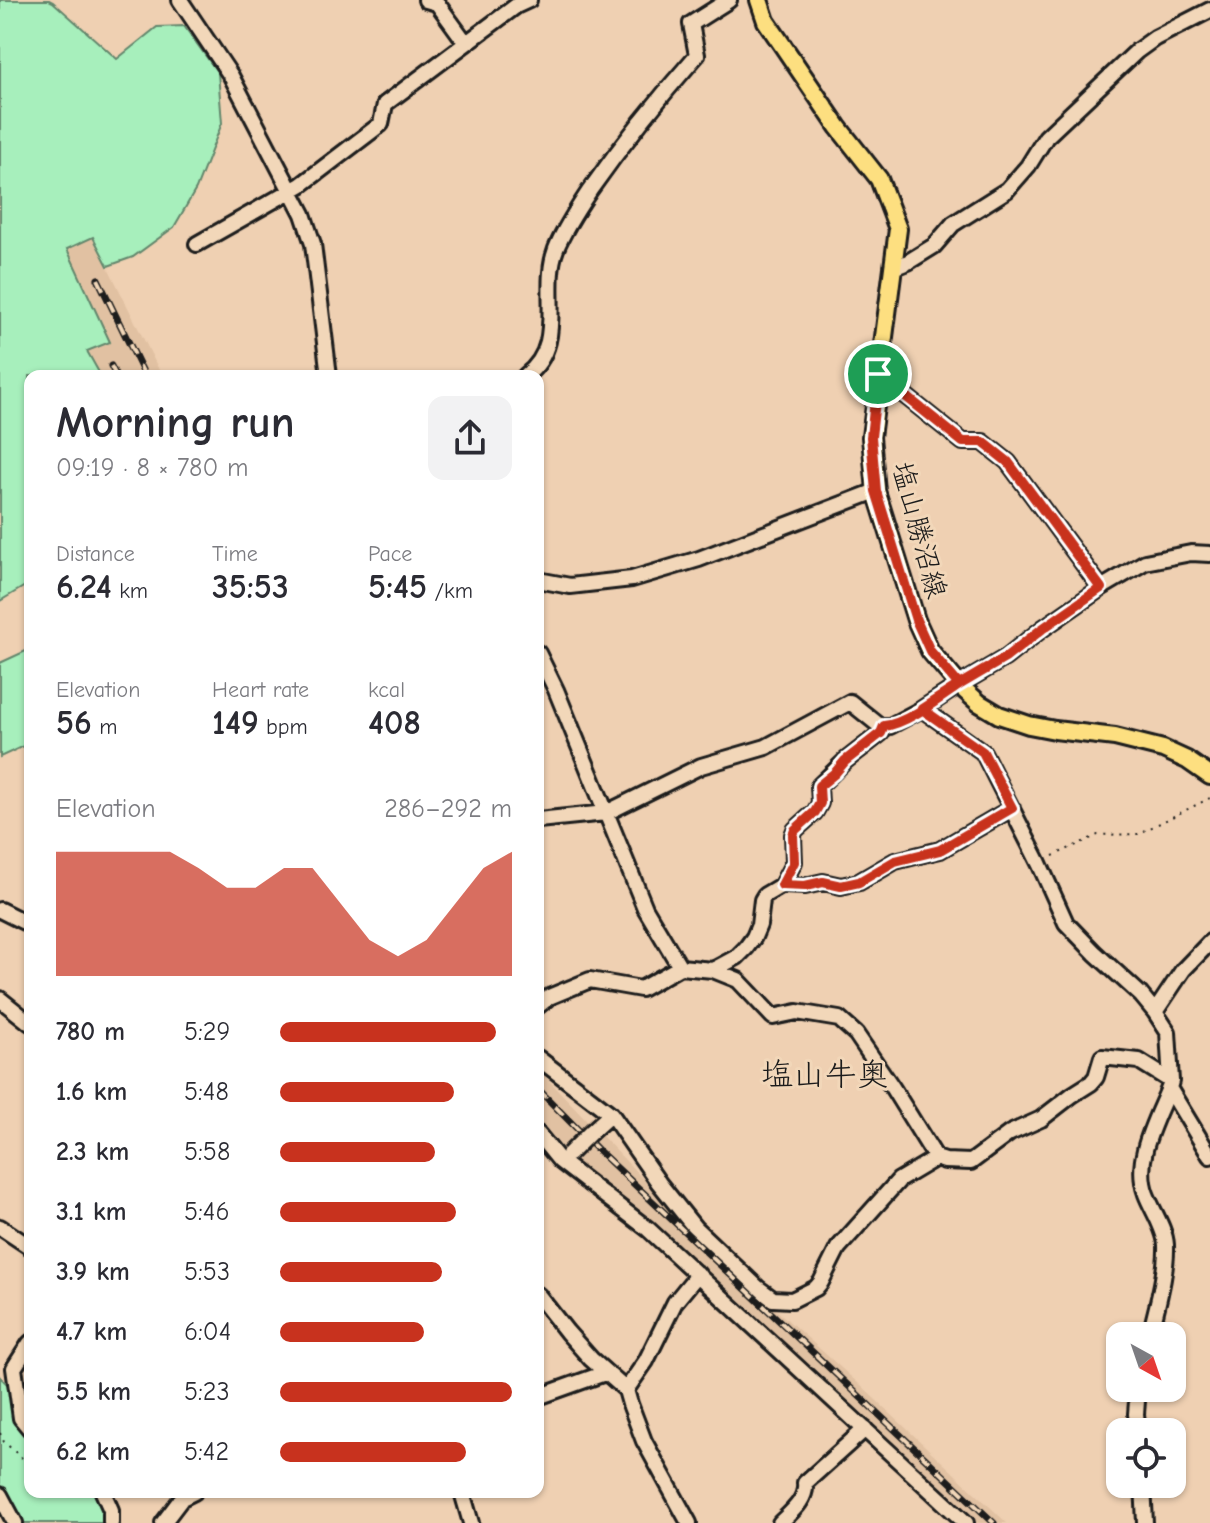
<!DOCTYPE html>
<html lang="en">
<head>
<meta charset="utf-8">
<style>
  :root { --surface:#fff; --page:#f2f2f3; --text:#2b2b33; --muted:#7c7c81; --accent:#c8321e }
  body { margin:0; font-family:"Comic Neue","Klee One",sans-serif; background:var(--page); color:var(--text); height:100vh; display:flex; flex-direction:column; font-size:30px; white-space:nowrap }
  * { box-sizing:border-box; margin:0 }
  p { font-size:26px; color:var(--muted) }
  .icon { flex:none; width:44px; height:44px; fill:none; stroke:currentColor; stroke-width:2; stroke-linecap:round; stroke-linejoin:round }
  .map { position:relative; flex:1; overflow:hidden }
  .drawer { position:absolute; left:24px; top:370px; width:520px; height:1128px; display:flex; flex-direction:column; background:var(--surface); border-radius:16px; box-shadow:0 2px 6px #0004 }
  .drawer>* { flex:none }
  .needle { width:52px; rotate:140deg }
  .controls { position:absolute; left:1106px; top:1322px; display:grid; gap:16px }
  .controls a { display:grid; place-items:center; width:80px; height:80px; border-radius:16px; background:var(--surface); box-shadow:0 2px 6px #0004; font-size:40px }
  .pin { position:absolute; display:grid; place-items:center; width:68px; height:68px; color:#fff; margin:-34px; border:4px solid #fff; border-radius:50%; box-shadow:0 2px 8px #0007 }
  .round { display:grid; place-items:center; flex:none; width:84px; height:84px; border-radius:16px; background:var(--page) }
  .head { display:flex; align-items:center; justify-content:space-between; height:136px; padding:0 32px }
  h1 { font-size:44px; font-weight:700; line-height:60px }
  .metrics { display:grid; grid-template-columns:repeat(3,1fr); gap:12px; height:136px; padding:8px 32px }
  .metrics div { display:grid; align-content:center }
  .metrics b { font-size:34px; font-weight:700 }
  .metrics small { font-size:22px; font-weight:400 }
  .metrics p { font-size:22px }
  .chart { height:224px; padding:16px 32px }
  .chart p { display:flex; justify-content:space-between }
  .chart svg { width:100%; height:144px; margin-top:8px; fill:var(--accent); opacity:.7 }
  ul { padding:0 32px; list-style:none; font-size:26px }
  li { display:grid; grid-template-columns:128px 96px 1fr; align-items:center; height:60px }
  li i { height:20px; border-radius:10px; background:var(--accent) }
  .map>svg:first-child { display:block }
  .built { fill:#e1c1a2 }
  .green { fill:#a7efbc; stroke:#62866c; stroke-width:2 }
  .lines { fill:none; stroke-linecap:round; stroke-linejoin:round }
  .minor-casing { stroke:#1c1c1c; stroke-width:20 }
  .major-casing { stroke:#1c1c1c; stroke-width:22 }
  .path { stroke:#1c1c1c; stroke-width:2; stroke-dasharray:2 6; stroke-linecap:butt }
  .minor { stroke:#f2d7b9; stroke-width:14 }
  .major { stroke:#fddf80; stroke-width:16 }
  .rail-casing { stroke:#1c1c1c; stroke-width:7 }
  .rail { stroke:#f2d7b9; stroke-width:4; stroke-dasharray:12; stroke-linecap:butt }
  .minor-bridge-casing { stroke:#1c1c1c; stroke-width:20; stroke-linecap:butt }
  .minor-bridge { stroke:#f2d7b9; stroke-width:14 }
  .route-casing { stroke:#fff; stroke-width:16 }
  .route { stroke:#c8321e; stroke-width:10 }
  .labels { text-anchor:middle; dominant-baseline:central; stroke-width:6; stroke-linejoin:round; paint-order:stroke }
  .street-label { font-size:28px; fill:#1c1c1c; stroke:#f2d7b9 }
  .quarter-label { font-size:32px; fill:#1c1c1c; stroke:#f2d7b9 }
</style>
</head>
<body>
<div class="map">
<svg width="1210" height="1523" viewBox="0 0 1210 1523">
  <rect width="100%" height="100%" fill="#efd0b2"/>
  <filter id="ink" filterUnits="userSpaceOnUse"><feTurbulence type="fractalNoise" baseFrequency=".0125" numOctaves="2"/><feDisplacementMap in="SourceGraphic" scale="16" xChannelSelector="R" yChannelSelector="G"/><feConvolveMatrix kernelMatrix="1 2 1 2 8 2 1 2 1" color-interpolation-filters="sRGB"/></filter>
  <g filter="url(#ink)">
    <!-- built -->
    <path class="built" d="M93 237 162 376H101L87 351 109 343 67 249Z
      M538 1069 691 1229 773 1307 859 1384 1007 1523H966L538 1127Z"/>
    <!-- green -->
    <path class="green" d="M0 0H49L53 2 117 59 157 27 184 26 218 73 222 123 196 189 174 227 133 257 108 266 93 237 67 249 110 342 87 351 101 376H30V583L0 601Z
      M30 649V743L0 757V663Z
      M0 1377 17 1394 30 1429V1492H103L111 1523H16L0 1494Z"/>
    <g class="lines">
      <defs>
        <path id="minor" d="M180 0 231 76 303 214 313 244 329 376
          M426 0 437 3 466 43
          M197 244 301 185 381 124 385 104 516 6 529 0
          M893 268 908 262 934 246 953 224 1007 190 1028 166 1046 137 1137 51 1155 38 1210 10
          M878 374 963 442H983L1008 462 1101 588
          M525 376C568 345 540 290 556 249 564 229 578 208 590 190 623 143 659 98 697 55L691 24 729 0
          M1210 554 1191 553 1145 562 1101 588 1042 629 1005 658 959 685 922 709 983 752 1039 863 1066 923 1095 953 1141 995 1155 1012 1168 1032 1171 1081 1169 1088 1210 1156
          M538 580 570 586 632 579 699 559 876 491
          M538 653 556 690 645 908 680 967
          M538 820 606 813 701 766 766 747 850 702 880 726H890L922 709
          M782 885 805 886 823 882 841 886 859 882 895 861 940 850 1012 808
          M0 910 30 925
          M713 970 737 957 746 948 754 937 759 925 762 900 765 895 782 885 794 862 793 835 795 830 815 812 820 803 819 786 845 761 881 733 884 726
          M0 999 30 1023
          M538 1006 549 997 590 980 641 989 680 967 713 970 738 980 773 1017 797 1012 839 1019 856 1034 892 1087 936 1158 945 1161 971 1162 1010 1133 1041 1119 1072 1095 1091 1083 1096 1077 1102 1057 1139 1061 1171 1081
          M1155 1012 1183 970 1210 942
          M538 1058 611 1114 659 1183 695 1228 758 1288 773 1299 792 1300 816 1288 821 1282 838 1248 899 1180 936 1158
          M591 1132 611 1114
          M538 1134 560 1161 648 1229 966 1523
          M0 1227 30 1247
          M538 1295 567 1332 591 1359 626 1390 630 1404 644 1441 689 1523
          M1150 1336C1156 1309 1167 1273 1166 1245 1165 1228 1152 1210 1146 1194 1133 1159 1156 1120 1169 1088
          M30 1343 14 1368 21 1418 30 1429
          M626 1390 646 1361 675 1302 698 1274
          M538 1397 605 1373
          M1138 1432 1136 1414 1138 1388
          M1143 1484 1145 1523
          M103 1492 111 1510V1523
          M462 1492 471 1523
          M0 1495 15 1523
          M163 1523 182 1498 194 1492
          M780 1523C791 1512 807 1500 805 1483L865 1429"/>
        <path id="major" d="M759 0 766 21 838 127 879 179 898 229 871 437 876 491 916 620 930 651 959 685 979 703 999 715 1029 725 1055 730 1115 737 1163 749 1187 760 1210 776"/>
      </defs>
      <!-- minor casing -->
      <use href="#minor" class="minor-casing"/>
      <!-- major casing -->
      <use href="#major" class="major-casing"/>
      <!-- path -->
      <path class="path" d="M1053 856 1098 835 1138 834 1210 798
        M0 1433 4 1442 30 1465"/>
      <!-- minor -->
      <use href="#minor" class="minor"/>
      <!-- major -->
      <use href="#major" class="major"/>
      <defs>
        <path id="rail" d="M98 279 145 376
          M111 366 116 376
          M538 1089 599 1151 994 1523"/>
      </defs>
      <!-- rail casing -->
      <use href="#rail" class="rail-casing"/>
      <!-- rail -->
      <use href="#rail" class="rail"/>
      <defs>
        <path id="minor-bridge" d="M569 1154 591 1132"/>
      </defs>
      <!-- minor-bridge casing -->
      <use href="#minor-bridge" class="minor-bridge-casing"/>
      <!-- minor-bridge -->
      <use href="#minor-bridge" class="minor-bridge"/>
    </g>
  </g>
  <g class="lines" filter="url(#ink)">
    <defs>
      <path id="route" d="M878 374 871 437 876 491 916 620 930 651 959 685C940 698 906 724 884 726L881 733 845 761 835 773 819 786 820 803 815 812 795 830 793 835 794 862 782 885 805 886 823 882 841 886 859 882 895 861 940 850 1012 808 983 752 922 709 959 685 1005 658 1042 629 1101 588 1008 462 983 442H963L878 374"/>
    </defs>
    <!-- route casing -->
    <use href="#route" class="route-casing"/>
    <!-- route -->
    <use href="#route" class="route"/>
  </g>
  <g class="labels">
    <!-- street labels -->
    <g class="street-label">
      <text transform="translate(919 530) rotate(75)">塩山勝沼線</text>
    </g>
    <!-- quarter labels -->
    <g class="quarter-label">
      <text x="825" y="1074">塩山牛奥</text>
    </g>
  </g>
</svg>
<div class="controls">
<a><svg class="needle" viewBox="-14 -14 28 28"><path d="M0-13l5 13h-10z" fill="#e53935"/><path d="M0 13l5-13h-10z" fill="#7c7c81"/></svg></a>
<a><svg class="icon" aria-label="locate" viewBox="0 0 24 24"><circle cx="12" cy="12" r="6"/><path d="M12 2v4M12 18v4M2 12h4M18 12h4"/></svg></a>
</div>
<div class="pin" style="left:878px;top:374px;background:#1e9e55"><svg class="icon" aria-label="arrive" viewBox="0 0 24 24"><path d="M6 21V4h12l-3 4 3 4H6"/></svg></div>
<section class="drawer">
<div class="head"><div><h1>Morning run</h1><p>09:19 · 8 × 780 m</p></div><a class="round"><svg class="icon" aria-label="share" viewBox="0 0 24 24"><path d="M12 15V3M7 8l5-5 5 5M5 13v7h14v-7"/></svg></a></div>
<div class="metrics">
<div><p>Distance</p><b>6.24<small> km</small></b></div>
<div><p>Time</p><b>35:53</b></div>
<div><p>Pace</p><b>5:45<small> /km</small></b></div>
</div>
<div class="metrics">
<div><p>Elevation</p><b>56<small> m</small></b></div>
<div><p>Heart rate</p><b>149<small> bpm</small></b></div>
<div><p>kcal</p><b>408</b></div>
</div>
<div class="chart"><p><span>Elevation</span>286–292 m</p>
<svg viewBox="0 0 160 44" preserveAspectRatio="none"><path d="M0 44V6L10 6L20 6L30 6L40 6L50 11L60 17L70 17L80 11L90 11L100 22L110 33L120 38L130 33L140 22L150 11L160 6V44z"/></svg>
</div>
<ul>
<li><b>780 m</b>5:29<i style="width:93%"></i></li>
<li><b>1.6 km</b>5:48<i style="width:75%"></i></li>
<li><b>2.3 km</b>5:58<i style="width:67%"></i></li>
<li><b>3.1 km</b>5:46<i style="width:76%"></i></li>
<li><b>3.9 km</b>5:53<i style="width:70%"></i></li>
<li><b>4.7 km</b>6:04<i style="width:62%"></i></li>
<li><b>5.5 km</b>5:23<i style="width:100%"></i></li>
<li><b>6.2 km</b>5:42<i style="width:80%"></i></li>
</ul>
</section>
</div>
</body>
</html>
